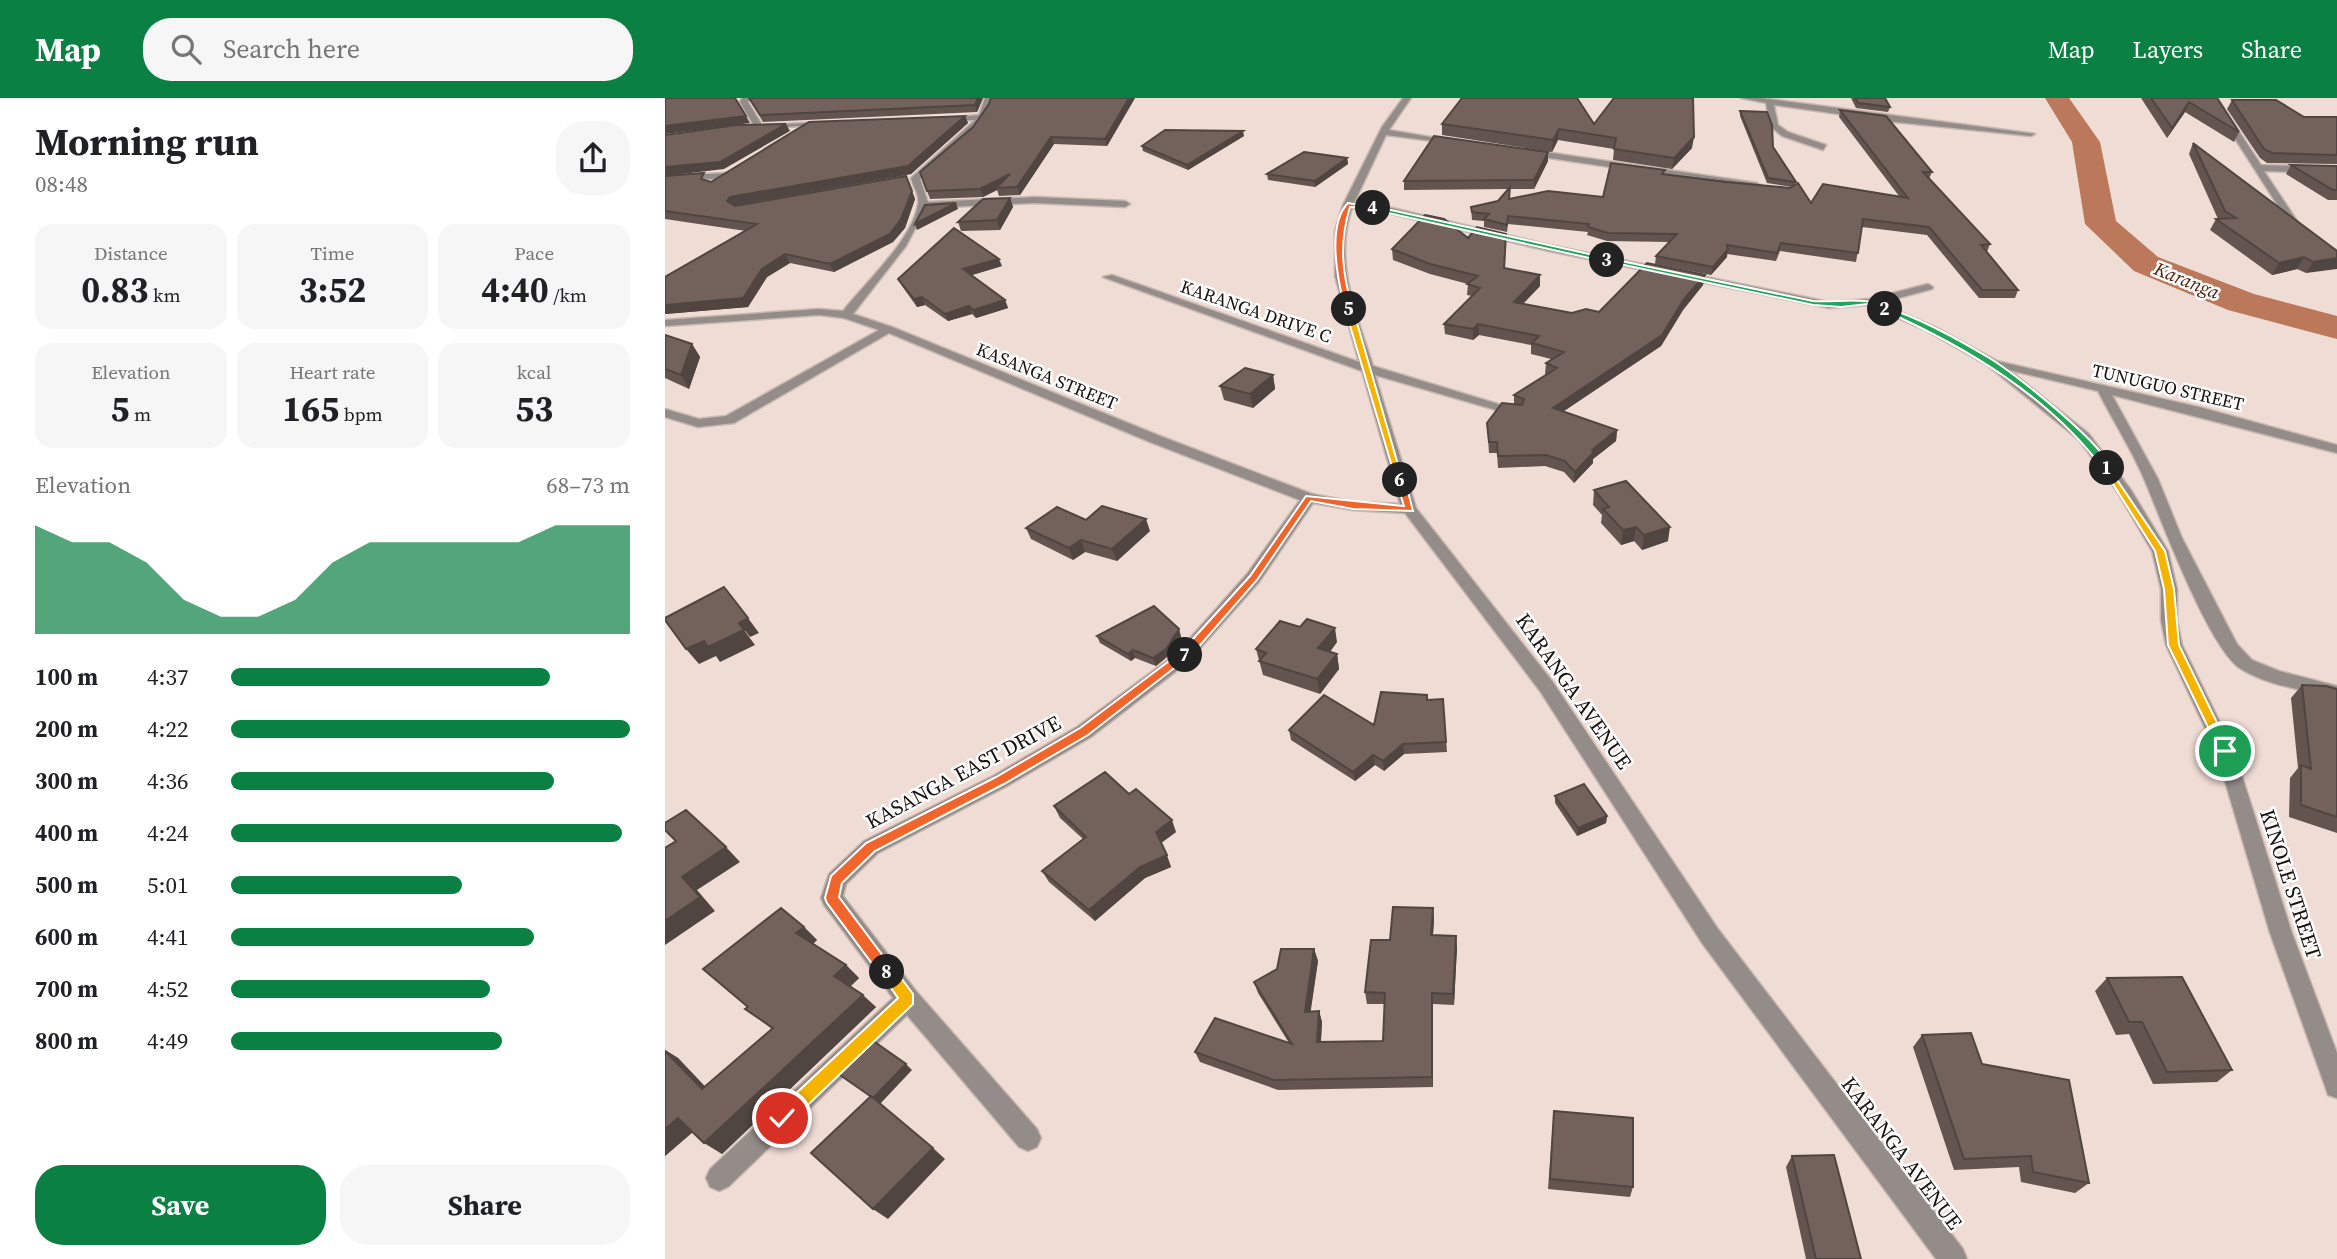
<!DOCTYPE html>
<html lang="en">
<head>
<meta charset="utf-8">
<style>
  :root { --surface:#fff; --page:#f6f6f6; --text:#202124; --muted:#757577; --accent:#0b8043 }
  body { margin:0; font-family:"Source Serif 4",serif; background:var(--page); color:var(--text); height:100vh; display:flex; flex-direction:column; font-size:26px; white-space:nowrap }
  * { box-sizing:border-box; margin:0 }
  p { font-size:23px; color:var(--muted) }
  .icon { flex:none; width:38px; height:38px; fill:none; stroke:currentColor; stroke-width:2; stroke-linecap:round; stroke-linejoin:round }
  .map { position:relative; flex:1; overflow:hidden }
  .panel { display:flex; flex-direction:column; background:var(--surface); width:665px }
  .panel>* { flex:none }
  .pin { position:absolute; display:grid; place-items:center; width:60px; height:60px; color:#fff; margin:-30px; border:4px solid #fff; border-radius:50%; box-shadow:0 2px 7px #0007 }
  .km { position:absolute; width:35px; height:35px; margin:-18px; border-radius:50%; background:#222; color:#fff; font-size:19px; line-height:35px; text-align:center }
  .round { display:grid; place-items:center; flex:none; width:74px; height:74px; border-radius:28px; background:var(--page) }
  .overview { display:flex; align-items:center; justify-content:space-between; height:119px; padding:0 35px }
  h1 { font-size:38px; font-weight:700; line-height:52px }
  .stats { display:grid; grid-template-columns:repeat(3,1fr); gap:10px; height:119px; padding:7px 35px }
  .stats div { display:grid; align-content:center; border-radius:18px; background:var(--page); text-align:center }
  .stats b { font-size:35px; font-weight:700 }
  .stats small { font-size:19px; font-weight:400 }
  .stats p { font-size:19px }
  .chart { height:196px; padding:14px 35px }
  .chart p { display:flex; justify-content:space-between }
  .chart svg { width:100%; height:126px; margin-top:7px; fill:var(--accent); opacity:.7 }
  .action { display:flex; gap:14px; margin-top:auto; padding:14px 35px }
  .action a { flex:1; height:80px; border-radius:28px; background:var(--accent); color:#fff; font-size:28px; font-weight:700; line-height:80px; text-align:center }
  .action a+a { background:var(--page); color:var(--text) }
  ul { padding:0 35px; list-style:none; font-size:23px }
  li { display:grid; grid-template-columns:112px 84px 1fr; align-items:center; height:52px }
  li i { height:18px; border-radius:9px; background:var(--accent) }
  header { display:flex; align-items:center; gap:42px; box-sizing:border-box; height:98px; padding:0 35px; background:var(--accent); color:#fff }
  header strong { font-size:33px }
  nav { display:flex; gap:38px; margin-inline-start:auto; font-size:24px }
  .search { width:490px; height:63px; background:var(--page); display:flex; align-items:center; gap:18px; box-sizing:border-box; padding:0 24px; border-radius:28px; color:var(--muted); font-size:26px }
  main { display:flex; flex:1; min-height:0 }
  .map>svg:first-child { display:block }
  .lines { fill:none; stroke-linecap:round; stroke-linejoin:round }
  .river { fill:#bb785b; fill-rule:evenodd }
  .street-casing { stroke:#c8b8b1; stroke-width:3 }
  .street { fill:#948c88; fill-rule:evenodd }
  .wall { fill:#63544f }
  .shaded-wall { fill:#504540 }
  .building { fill:#73625c; stroke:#504540; stroke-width:2 }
  .split-1 { fill:#f5b400; stroke:#fff; stroke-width:2 }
  .split-2 { fill:#22a559; stroke:#fff; stroke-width:2 }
  .split-3 { fill:#22a559; stroke:#fff; stroke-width:2 }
  .split-4 { fill:#22a559; stroke:#fff; stroke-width:2 }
  .split-5 { fill:#f0652b; stroke:#fff; stroke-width:2 }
  .split-6 { fill:#f5b400; stroke:#fff; stroke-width:2 }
  .split-7 { fill:#f0652b; stroke:#fff; stroke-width:2 }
  .split-8 { fill:#f0652b; stroke:#fff; stroke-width:2 }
  .split-9 { fill:#f5b400; stroke:#fff; stroke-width:2 }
  .labels { text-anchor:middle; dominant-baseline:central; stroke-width:5; stroke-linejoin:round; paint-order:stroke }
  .far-street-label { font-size:18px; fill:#191310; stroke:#fff }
  .far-water-label { font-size:19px; font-style:italic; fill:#522510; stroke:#fff }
  .street-label { font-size:21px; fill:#191310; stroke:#fff }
</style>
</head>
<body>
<header>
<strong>Map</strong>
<div class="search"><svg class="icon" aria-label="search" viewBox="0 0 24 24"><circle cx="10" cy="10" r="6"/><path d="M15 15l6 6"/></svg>Search here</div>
<nav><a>Map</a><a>Layers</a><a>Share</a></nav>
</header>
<main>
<section class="panel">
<div class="overview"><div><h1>Morning run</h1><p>08:48</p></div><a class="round"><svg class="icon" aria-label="share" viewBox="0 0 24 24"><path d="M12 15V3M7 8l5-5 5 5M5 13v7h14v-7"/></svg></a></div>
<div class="stats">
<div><p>Distance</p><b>0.83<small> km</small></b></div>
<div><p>Time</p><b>3:52</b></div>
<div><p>Pace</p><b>4:40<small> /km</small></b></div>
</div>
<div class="stats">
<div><p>Elevation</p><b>5<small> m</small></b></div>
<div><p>Heart rate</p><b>165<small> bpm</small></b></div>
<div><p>kcal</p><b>53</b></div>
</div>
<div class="chart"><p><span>Elevation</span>68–73 m</p>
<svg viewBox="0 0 160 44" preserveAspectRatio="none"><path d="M0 44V6L10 12L20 12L30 19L40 32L50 38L60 38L70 32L80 19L90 12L100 12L110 12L120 12L130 12L140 6L150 6L160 6V44z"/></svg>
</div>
<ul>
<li><b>100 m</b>4:37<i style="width:80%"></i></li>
<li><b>200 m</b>4:22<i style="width:100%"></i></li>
<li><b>300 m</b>4:36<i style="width:81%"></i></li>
<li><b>400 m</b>4:24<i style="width:98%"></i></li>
<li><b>500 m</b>5:01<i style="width:58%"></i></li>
<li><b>600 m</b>4:41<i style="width:76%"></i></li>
<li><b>700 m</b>4:52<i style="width:65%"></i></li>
<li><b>800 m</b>4:49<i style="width:68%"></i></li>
</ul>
<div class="action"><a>Save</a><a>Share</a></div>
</section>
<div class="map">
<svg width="1672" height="1161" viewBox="0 0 1672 1161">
  <rect width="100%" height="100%" fill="#efdcd4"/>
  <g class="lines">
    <!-- river -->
    <path class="river" d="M1380 0H1404L1435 44 1451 123 1493 159 1589 196 1672 218V241L1563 212 1469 173 1420 126 1407 44Z"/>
    <defs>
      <path id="street" d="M77 0H85L83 4 97 27 162 24 166 26 91 31 75 4Z
        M320 0H328C322 34 280 60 255 81L263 104 370 99 460 103 465 106 460 109 370 105 261 110 241 148 188 216 227 229 495 338 647 396 688 404 735 406 697 273 438 179 447 177 694 264 670 178V133L678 107 717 29 738 0H746L724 32 795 44 791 46 721 37 689 105 727 110 884 147 1164 204 1204 201 1263 186 1268 189 1267 191 1215 205 1270 229 1332 263 1538 310 1672 347V355L1447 297 1493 381 1517 440 1572 546 1587 562 1614 573 1672 588V600C1641 592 1603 588 1576 571 1544 551 1496 421 1480 383 1467 352 1448 323 1433 293L1344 272 1424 336 1466 392 1503 453 1512 491V522L1517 547 1569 653 1627 835 1672 955V1000L1663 997 1660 988 1605 835 1551 653 1501 547 1496 522V491L1487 453 1452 393 1414 342 1322 267 1262 233 1203 207 1164 210 884 153 727 116 687 110C668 164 692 217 708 268L856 313 855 316H845L710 277 751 410 887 583 1053 831 1298 1151 1302 1161H1271L1037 845 875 593 740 415 688 412 648 405 594 484 523 564 426 639 342 688 213 755 181 786 178 798 251 893 372 1031 376 1040 372 1049 363 1053 354 1049 242 917 63 1089 54 1093 45 1089 41 1080 45 1071 228 900 159 807 156 800 164 776 199 743 328 678 412 629 511 556 582 476 635 402 485 344 224 235 69 325 33 329 0 319V311L34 321 61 318 214 232 179 220 154 217 0 228V222L154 211 178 213C200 185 248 141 253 106 255 97 248 89 246 80L310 22 278 23 274 21 314 17Z
        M1076 0H1096L1370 36 1366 38 1230 24 1109 7 1113 27 1123 34 1161 47 1158 52 1117 38 1105 28 1101 5Z
        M1544 0H1552L1596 67 1672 69V75L1599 73 1636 129 1672 153V161L1629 133Z
        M860 51 1092 85 1097 88 1092 91 857 56Z
        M63 75 60 80 0 84V78Z"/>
    </defs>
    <!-- street casing -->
    <use href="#street" class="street-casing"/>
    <!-- street -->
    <use href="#street" class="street"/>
  </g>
  <!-- wall -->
  <path class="wall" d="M84 0H318L312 14 98 24Z
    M326 0H470L442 48 389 46 355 97 334 98 332 92 318 99 265 101 255 74 308 29 324 6Z
    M1186 0H1220L1225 9 1223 14 1191 10Z
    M1476 0H1552L1574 34 1569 44 1520 14 1502 40Z
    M1567 2 1639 19H1672V66L1602 65 1595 60 1562 11Z
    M1175 12 1267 74 1264 81 1325 146 1322 154 1353 192 1350 200H1314L1262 137 1197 129 1191 164 1115 153 1111 163 1062 156V159L1046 177 990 166 991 158 1004 144 942 143 922 137 923 134 843 126 842 134 819 129V123L807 122 806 109 833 103 843 91 739 92V83L883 63 869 91H845L844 101 938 99 1000 76 1125 90 1127 89 1102 85 1075 18V13L1108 49 1131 84 1130 87 1146 105 1234 98 1174 19Z
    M300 18 303 25 246 76 69 108H70L241 78 250 101 240 130 228 144 169 174 125 165 102 179 83 209 0 216V179L81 133 0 121V78L46 84Z
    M777 26H929L1027 50 1007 71 948 62 949 51 893 42 887 54 777 37Z
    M579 38 523 72 478 53 477 48Z
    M1528 45 1672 153 1641 175 1632 171 1607 177 1545 132 1551 121H1553L1524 56Z
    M682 60 683 66 650 89 603 82 602 76Z
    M1626 67 1672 68V102H1663L1621 76Z
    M345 100 348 109 335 132 296 133 293 124Z
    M841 136 840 170 875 177V188L858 206 907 215 934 214 1040 177 1038 187 1018 212 996 248 899 313 952 332 951 343 928 361V365L909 385 899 374 880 368 833 370 832 355H824L822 325 849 306V297L882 276H880L881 265 886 261 866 256V247L814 237 808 242 780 236 779 226 807 198 802 197 803 186 765 176 728 162 727 151 803 140Z
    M337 168 306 177 340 202 343 210 311 220 307 216 283 223 260 207 252 209 237 188 233 181Z
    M0 237 27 246 35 259 24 291 0 280Z
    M608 277 610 291 588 310 559 302 555 288Z
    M929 392 1003 443 977 452 969 443 956 447 936 425 937 417 928 407Z
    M421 422 485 433 452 463 420 454 408 462 366 441 361 430Z
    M514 531 516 539 503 558 491 568 470 560 466 563 435 545 432 538Z
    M672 544 665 554 672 556 674 571 655 596 598 577 591 551Z
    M1637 587 1672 591V735L1624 719 1625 680 1633 670 1626 600Z
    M778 601 782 654 739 656 719 673 710 667 690 683 626 642 624 632 709 627 762 602Z
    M464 696 511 734 496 745 506 769 480 780 430 823 384 784 377 773 418 741 395 720 389 708Z
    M890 698 942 718 941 725 912 738 890 705Z
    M768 810 769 822 768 837 792 849 789 907 768 906V989L613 992 535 964 530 954 624 945 593 895 589 884 649 851 653 863 645 914 654 913 657 924 656 944 718 943 720 906H702L700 894 725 842Z
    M139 829 152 842 148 846 181 867 194 880 185 888 211 909 57 1056 28 1034 0 1058V952L13 960 40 989 107 931 80 911Z
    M1442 880 1567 972 1552 984 1488 986 1464 936 1451 937 1430 893Z
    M1257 937 1317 966 1424 1085 1410 1095 1356 1084 1354 1069 1289 1072 1248 949Z
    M888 1024 968 1089 965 1099 883 1091Z
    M1127 1058 1196 1161H1141L1121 1069Z"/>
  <!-- shaded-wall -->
  <path class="shaded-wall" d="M313 0H318L312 14 310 7Z
    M464 0H470L442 48 440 41Z
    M1524 4 1520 14 1502 40 1507 30Z
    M81 18 85 25 0 36V28Z
    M300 18 303 25 246 76 69 107 66 111 62 103 65 99Z
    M121 26 125 33 59 71 0 78V69Z
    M894 31 893 42 887 54 888 42Z
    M578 33 579 38 523 72 522 67Z
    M386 39 389 46 355 97 352 89Z
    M1029 39 1027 50 1007 71 1009 60Z
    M883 54V63L869 91V82Z
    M682 60 683 66 650 89V83Z
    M345 76 331 90 332 92 318 99 315 91Z
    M247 93 250 101 240 130 228 144 169 174 165 166Z
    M345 100 348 109 335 132 332 122Z
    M291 105 293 111 252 132 250 126Z
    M1063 151 1062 159 1046 177 1048 169Z
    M120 156 125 165 102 179 83 209 0 216V207L97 171Z
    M1639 159 1632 171 1607 177 1614 165Z
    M1672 160V171L1641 175 1648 164Z
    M334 161 337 168 301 179 298 171Z
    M875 177V188L849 215V204Z
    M1040 177 1038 187 1018 212 996 248 887 321 888 310 1019 201Z
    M257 199 260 207 252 209 249 201Z
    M340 202 343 210 311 220 308 212Z
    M304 208 307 216 283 223 280 216Z
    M813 226 814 237 808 242V231Z
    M27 246 35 259 24 291 16 277Z
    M608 277 610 291 588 310 585 296Z
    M952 332 951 343 928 361V365L909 385 910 374 927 352Z
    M481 421 485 433 452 463 447 451Z
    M971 429 969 443 956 447 958 432Z
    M1005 429 1003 443 977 452 979 437Z
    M416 442 420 454 408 462 404 450Z
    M83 520 94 535 85 539 74 525Z
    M670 530 672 544 656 565 653 550Z
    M514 531 516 539 503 558 491 568 488 560Z
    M79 532 90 547 55 564 51 558 34 566 21 551 39 543Z
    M468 552 470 560 466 563 463 556Z
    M672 556 674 571 655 596 652 581Z
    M738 646 739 656 719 673 718 663Z
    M708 657 710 667 690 683 688 674Z
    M942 718 941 725 912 738 913 730Z
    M507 722 511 734 496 745 491 734Z
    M61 749 75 764 32 792 50 813 0 847V823L17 779Z
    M502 757 506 769 480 780 430 823 424 812 475 769Z
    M768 810 769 822 767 849 766 837Z
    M139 829 152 842 144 849 131 835Z
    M791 838 792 849 789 907 788 896Z
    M649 851 653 863 644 925 640 914Z
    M181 867 194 880 183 891 169 878Z
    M767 895 768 906V989L767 979Z
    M198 897 211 909 57 1056 39 1045Z
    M654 913 657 924 655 955 652 944Z
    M0 952 13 960 54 1003 37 991 0 953Z
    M241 966 247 972 215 1006 208 1000Z
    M13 1020 31 1031 0 1058V1031Z
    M268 1050 280 1061 223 1121 208 1111Z"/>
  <!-- building -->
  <path class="building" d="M0 0H70L81 18 0 28Z
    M84 0H313L310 7 95 17Z
    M326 0H464L440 41 386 39 352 89 331 90 345 76 315 91 262 93 255 74 308 29 324 6Z
    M797 0H912L929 26 949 0H1028L1029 39 1009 60 949 51 951 40 894 31 888 42 777 26Z
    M1190 0H1220L1225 9 1193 5Z
    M1486 0H1552L1574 34 1524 4 1507 30Z
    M1567 2H1611L1639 19H1672V57L1607 55 1599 51Z
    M1175 12 1221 18 1267 74H1258L1325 146 1316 147 1353 192H1317L1264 129 1198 121 1193 155 1116 145 1112 155 1062 147 1063 151 1048 169 991 158 1012 136 943 135 923 129 924 126 843 118 842 127 819 121 824 116 807 114 806 109 833 103 845 89 844 101 883 93 938 99 946 65 1000 72 997 76 1061 84 1125 90 1133 85 1146 105 1158 86 1243 100Z
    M1075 13 1102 14 1107 27 1108 49 1131 84 1103 80Z
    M300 18 243 68 65 99 62 103 70 108 241 78 247 93 236 121 225 136 165 166 120 156 97 171 78 200 0 207V179L92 126 0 113V78L39 75 36 81 46 84 144 24Z
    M121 26 55 64 0 69V37L71 27Z
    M500 32 578 33 522 67 477 48Z
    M769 38 883 54 869 82 739 83Z
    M1528 45 1672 153V160L1648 164 1639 159 1614 165 1551 121 1571 120 1560 113Z
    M639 54 682 60 650 83 602 76Z
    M1626 67 1672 68V92H1668Z
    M345 100 332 122 293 124 318 101Z
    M291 105 250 126 260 107Z
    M760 117 779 121 803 140 812 129 841 136 839 170 875 177 849 204 907 215 921 211 934 214 982 165 1040 177 1019 201 997 237 888 310 952 332 927 352 929 354 910 374 900 363 881 357 833 358 832 344H824L822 325 837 305 857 307 859 301 849 297 892 270 881 265 899 254 867 245 874 238 813 226 808 231 779 226 815 190 802 186 813 178 765 166 727 151Z
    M289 130 334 161 298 171 340 202 308 212 304 208 280 216 257 199 249 201 233 181Z
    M0 237 27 246 16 277 0 271Z
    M580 270 608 277 585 296 555 288Z
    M961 383 1005 429 979 437 971 429 958 432 938 411 944 409 929 392Z
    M437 408 481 421 447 451 416 442 404 450 361 430 392 409 421 422Z
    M59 489 83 520 74 525 79 532 43 549 39 543 21 551 0 522V520Z
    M489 508 514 531 501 551 488 560 468 552 463 556 432 538Z
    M642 521 670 530 653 550 672 556 652 581 594 563 601 555 591 551 615 523 635 529Z
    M1637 587 1661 588 1672 591V719L1636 707V667L1646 671Z
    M716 594 762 597V602L778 601 781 644 738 646 718 663 708 657 688 674 624 632 659 597 709 627Z
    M440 674 464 696 471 691 507 722 491 734 502 757 475 769 424 812 377 773 421 739 389 708Z
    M919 686 942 718 913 730 890 698Z
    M21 712 61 749 17 779 35 799 0 823V750L11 743 0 732V725Z
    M728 809 768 810 766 837 791 838 788 896 767 895V979L609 982 530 954 550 920 627 946 589 884 612 871 616 851H649L640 914 654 913 652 944 718 943 720 895 700 894 706 842H725Z
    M116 810 139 829 131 835 181 867 169 878 198 897 39 1045 13 1020 0 1031V953L37 991 108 930 80 911 83 909 38 871Z
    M1517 879 1567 972 1502 974 1477 924H1464L1442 880Z
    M1306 935 1317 966 1404 982 1424 1085 1368 1074 1366 1058 1299 1061 1257 937Z
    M207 942 241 966 208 1000 172 975Z
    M206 998 268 1050 208 1111 146 1055Z
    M889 1013 968 1020V1089L885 1081Z
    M1169 1057 1196 1161H1151L1127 1058Z"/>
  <!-- split-1 -->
  <path class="split-1" d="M1442 367 1500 453 1509 491 1514 547 1566 653 1564 656H1556L1503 547 1499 491 1490 453 1438 370Z"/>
  <!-- split-2 -->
  <path class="split-2" d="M1220 209C1257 221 1293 241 1326 261 1349 275 1443 349 1446 372H1439C1384 298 1301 249 1218 212Z"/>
  <!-- split-3 -->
  <path class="split-3" d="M942 160 1148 203C1173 205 1203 197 1224 211L1220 213 1203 206 1176 209 1148 207 940 163Z"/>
  <!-- split-4 -->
  <path class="split-4" d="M708 108 942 160 945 162 942 164 705 111Z"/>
  <!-- split-5 -->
  <path class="split-5" d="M683 105 711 110 685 109C674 145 677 176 688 211L684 213 680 211C673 184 661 127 683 105Z"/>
  <!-- split-6 -->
  <path class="split-6" d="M684 209 688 211 738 384 731 382 680 211Z"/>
  <!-- split-7 -->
  <path class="split-7" d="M735 379 740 382 748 413 688 411 646 403 592 482 524 560H516V554L585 478 641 398 739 408 731 382Z"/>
  <!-- split-8 -->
  <path class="split-8" d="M516 554 526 557 423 637 339 686 210 753 177 785 174 799 230 874 222 881 217 879 162 805 160 800 166 778 201 745 331 679 415 630Z"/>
  <!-- split-9 -->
  <path class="split-9" d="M222 867 228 869 248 896V906L123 1026H111V1014L233 900 215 874Z"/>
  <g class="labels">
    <!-- far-street labels -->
    <g class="far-street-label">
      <text transform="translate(591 213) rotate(19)">KARANGA DRIVE C</text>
      <text transform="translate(382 278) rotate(22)">KASANGA STREET</text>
      <text transform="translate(1503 289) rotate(13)">TUNUGUO STREET</text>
    </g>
    <!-- far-water labels -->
    <g class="far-water-label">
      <text transform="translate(1522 182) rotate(22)">Karanga</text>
    </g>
    <!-- street labels -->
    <g class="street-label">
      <text transform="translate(909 593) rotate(55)">KARANGA AVENUE</text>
      <text transform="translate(298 674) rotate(-28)">KASANGA EAST DRIVE</text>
      <text transform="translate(1626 786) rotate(72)">KINOLE STREET</text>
      <text transform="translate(1237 1055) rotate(53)">KARANGA AVENUE</text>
    </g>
  </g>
</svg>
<div class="pin" style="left:1560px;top:653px;background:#1e9e55"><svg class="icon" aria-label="arrive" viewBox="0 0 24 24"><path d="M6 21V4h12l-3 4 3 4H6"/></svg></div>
<div class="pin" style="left:117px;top:1020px;background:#d93025"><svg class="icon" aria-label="check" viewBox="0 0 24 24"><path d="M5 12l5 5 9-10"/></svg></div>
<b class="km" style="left:1442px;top:370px">1</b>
<b class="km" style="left:1220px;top:211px">2</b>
<b class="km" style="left:942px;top:162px">3</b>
<b class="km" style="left:708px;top:110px">4</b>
<b class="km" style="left:684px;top:211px">5</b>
<b class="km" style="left:735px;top:382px">6</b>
<b class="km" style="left:520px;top:557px">7</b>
<b class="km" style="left:222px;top:874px">8</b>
</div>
</main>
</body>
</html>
